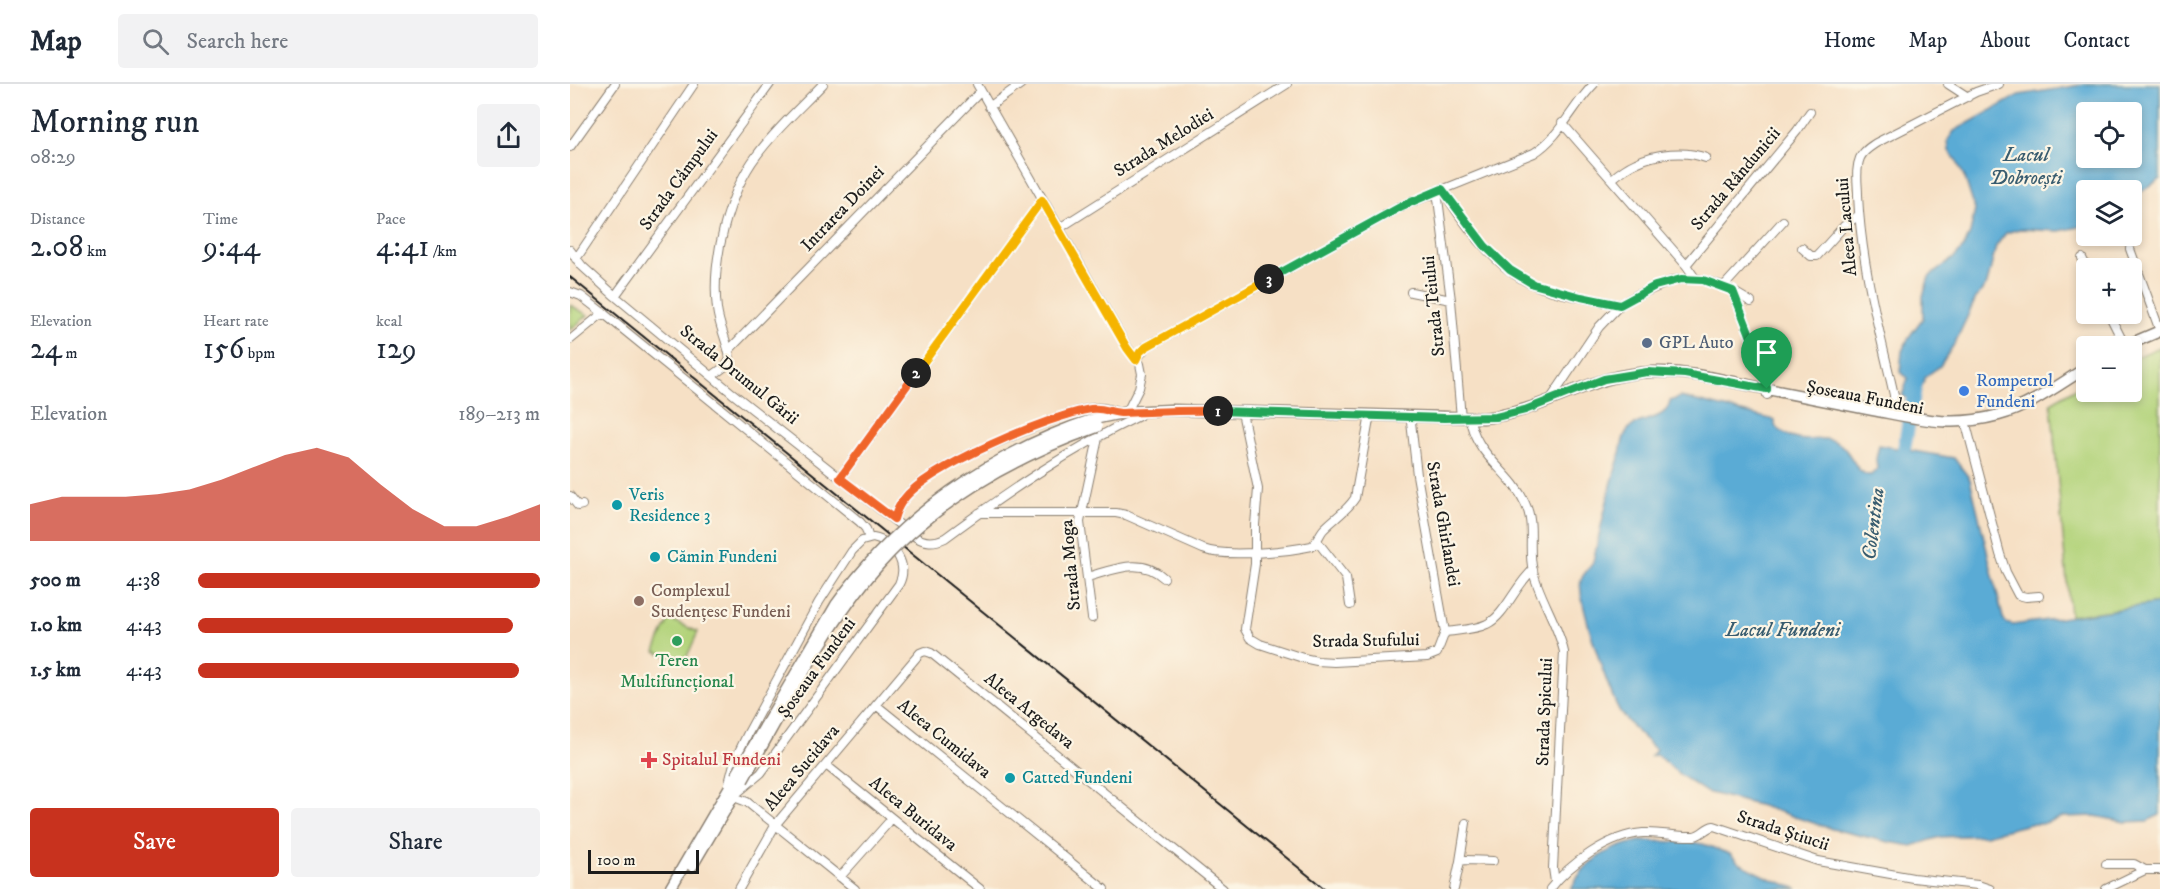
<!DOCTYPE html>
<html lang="en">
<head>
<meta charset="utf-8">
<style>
  :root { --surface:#fff; --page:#f2f2f3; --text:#1f2937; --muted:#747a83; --line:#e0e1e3; --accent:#c8321e }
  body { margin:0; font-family:"IM FELL DW Pica",serif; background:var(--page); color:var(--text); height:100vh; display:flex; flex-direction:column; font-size:22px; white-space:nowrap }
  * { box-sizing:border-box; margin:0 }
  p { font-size:20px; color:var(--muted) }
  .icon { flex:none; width:33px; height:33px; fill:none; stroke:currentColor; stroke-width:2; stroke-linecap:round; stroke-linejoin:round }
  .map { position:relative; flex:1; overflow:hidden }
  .side { display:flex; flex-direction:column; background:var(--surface); width:570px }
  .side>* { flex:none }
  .fabs { position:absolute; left:1506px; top:18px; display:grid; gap:12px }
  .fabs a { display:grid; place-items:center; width:66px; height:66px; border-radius:6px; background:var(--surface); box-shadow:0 3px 9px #0003; font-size:30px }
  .scale { position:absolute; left:18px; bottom:15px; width:111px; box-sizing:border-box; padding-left:6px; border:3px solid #1c1c1c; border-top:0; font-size:16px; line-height:21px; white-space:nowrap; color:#1c1c1c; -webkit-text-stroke:4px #fcf5e5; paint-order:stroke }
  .pin { position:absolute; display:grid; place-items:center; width:51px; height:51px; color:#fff; margin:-62px -26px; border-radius:50% 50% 50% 0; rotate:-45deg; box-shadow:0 0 6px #0007 }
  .pin .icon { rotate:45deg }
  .km { position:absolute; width:30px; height:30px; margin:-15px; border-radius:50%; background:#222; color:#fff; font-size:16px; line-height:30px; text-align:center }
  .round { display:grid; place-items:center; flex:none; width:63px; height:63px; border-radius:6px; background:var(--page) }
  .headline { display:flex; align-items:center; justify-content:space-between; height:102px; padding:0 30px }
  h1 { font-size:33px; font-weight:600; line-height:45px }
  .metrics { display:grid; grid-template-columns:repeat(3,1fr); gap:9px; height:102px; padding:6px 30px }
  .metrics div { display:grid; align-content:center }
  .metrics b { font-size:30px; font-weight:600 }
  .metrics small { font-size:16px; font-weight:400 }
  .metrics p { font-size:16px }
  .chart { height:168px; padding:12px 30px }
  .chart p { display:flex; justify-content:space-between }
  .chart svg { width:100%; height:108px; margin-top:6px; fill:var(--accent); opacity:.7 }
  .action { display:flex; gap:12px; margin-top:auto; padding:12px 30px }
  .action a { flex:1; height:69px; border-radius:6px; background:var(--accent); color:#fff; font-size:24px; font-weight:600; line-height:69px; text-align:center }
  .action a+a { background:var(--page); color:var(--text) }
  ul { padding:0 30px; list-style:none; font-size:20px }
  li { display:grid; grid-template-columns:96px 72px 1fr; align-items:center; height:45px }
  li i { height:15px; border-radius:8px; background:var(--accent) }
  header { display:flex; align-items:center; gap:36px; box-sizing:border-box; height:84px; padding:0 30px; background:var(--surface); border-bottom:2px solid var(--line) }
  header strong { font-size:28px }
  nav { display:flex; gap:33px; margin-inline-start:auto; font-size:21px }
  .search { width:420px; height:54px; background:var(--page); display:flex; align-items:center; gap:15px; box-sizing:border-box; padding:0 21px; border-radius:6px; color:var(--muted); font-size:22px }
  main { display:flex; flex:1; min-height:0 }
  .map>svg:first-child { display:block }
  .green { fill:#b2d37a; stroke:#67784b; stroke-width:1.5 }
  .water { fill:#5aabd5; stroke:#3b6478; stroke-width:1.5; fill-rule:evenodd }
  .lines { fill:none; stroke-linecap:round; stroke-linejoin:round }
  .river { stroke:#5aabd5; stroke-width:14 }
  .minor-casing { stroke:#897e70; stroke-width:10 }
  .major-casing { stroke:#897e70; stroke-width:13 }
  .minor { stroke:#fff; stroke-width:8 }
  .major { stroke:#fff; stroke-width:10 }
  .rail { stroke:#1c1c1c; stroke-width:2 }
  .major-bridge-casing { stroke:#897e70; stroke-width:13; stroke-linecap:butt }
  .major-bridge { stroke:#fff; stroke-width:10 }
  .split-1-casing { stroke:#fff; stroke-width:12 }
  .split-2-casing { stroke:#fff; stroke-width:12 }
  .split-3-casing { stroke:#fff; stroke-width:12 }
  .split-4-casing { stroke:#fff; stroke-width:12 }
  .split-1 { stroke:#22a559; stroke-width:8 }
  .split-2 { stroke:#f0652b; stroke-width:8 }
  .split-3 { stroke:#f5b400; stroke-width:8 }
  .split-4 { stroke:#22a559; stroke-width:8 }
  .service-dot { fill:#5c6f8a; stroke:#fcf5e5; stroke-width:2 }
  .shop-dot { fill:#3f7fe0; stroke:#fcf5e5; stroke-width:2 }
  .culture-dot { fill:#0f9aa8; stroke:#fcf5e5; stroke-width:2 }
  .education-dot { fill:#8d6e63; stroke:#fcf5e5; stroke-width:2 }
  .leisure-dot { fill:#2e9e5b; stroke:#fcf5e5; stroke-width:2 }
  .health-dot { fill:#e0444e; stroke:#fcf5e5; stroke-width:2 }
  .labels { text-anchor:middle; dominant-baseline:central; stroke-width:4.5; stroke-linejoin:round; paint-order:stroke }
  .street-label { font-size:18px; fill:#1c1c1c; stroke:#fcf5e5 }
  .service-label { font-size:18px; fill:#4e5e75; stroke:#fcf5e5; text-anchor:start }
  .shop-label { font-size:18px; fill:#366cbe; stroke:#fcf5e5; text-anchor:start }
  .culture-label { font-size:18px; fill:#0d838f; stroke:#fcf5e5; text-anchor:start }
  .education-label { font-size:18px; fill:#785e54; stroke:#fcf5e5; text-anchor:start }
  .leisure-label { font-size:18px; fill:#27864d; stroke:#fcf5e5 }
  .health-label { font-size:18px; fill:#be3a42; stroke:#fcf5e5; text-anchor:start }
  .water-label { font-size:20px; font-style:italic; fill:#385c6f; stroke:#fcf5e5 }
</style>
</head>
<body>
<header>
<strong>Map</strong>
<div class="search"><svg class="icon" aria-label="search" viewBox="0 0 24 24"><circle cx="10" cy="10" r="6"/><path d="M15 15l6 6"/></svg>Search here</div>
<nav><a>Home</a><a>Map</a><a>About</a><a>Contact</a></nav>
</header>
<main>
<section class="side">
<div class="headline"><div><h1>Morning run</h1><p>08:29</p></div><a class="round"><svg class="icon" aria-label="share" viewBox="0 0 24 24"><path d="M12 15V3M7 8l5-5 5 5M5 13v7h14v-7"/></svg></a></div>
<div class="metrics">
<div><p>Distance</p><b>2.08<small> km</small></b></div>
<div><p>Time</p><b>9:44</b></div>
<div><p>Pace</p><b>4:41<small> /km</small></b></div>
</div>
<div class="metrics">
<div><p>Elevation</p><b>24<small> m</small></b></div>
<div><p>Heart rate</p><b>156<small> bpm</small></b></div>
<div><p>kcal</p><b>129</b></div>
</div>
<div class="chart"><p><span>Elevation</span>189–213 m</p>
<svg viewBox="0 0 160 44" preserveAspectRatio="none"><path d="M0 44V29L10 26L20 26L30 26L40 25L50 23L60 19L70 14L80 9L90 6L100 10L110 21L120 31L130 38L140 38L150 34L160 29V44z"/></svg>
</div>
<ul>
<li><b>500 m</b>4:38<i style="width:100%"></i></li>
<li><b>1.0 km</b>4:43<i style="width:92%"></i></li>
<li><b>1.5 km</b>4:43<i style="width:94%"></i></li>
</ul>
<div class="action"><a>Save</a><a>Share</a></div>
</section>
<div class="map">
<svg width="1590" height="805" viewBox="0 0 1590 805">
  <rect width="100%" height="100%" fill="#fcf5e5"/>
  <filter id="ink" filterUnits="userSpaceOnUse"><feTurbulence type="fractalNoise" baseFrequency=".0167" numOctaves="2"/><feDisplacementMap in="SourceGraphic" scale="12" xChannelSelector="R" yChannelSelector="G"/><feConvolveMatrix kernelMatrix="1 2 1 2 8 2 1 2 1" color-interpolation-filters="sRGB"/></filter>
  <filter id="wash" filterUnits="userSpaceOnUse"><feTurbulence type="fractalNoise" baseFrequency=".008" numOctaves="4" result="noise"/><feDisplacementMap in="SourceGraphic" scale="24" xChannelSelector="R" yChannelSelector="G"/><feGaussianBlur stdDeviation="1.35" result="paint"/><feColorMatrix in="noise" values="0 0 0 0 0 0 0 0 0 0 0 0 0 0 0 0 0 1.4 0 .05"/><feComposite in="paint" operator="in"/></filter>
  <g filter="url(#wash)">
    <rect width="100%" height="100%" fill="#f6e0c5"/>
    <!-- green -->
    <path class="green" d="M0 221 18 231 0 246Z
      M1590 263V519L1500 532 1481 319 1516 298V308H1562V275Z
      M99 535 128 548 114 579 85 567Z"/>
    <!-- water -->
    <path class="water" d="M1517 0H1590V95L1562 114V106H1516V138L1509 143 1489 147 1449 145 1436 149 1426 162 1417 200 1406 214 1385 259 1370 282 1355 293 1347 317 1332 312 1338 294 1330 288 1332 267 1341 250 1353 234V212L1359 193 1386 172 1394 163 1400 149 1405 126 1395 94 1386 76 1379 67 1378 56 1384 47 1449 11ZM1562 28V74H1516V28Z
      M1110 313 1205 336V342C1233 368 1246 347 1268 359 1282 366 1285 392 1301 391L1307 385 1306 375 1309 361 1384 374 1400 395 1433 534 1436 539 1443 541 1590 519V731L1577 737 1555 738 1525 732 1493 733 1472 740H1460L1415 751 1370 753 1342 762 1319 758 1262 745 1188 721 1136 708 1109 690 1087 671 1081 672 1086 666C1074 654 1060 642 1051 629 1040 614 1006 512 1011 496 1013 489 1020 485 1023 478 1031 443 1038 408 1049 374 1051 366 1052 354 1057 347 1068 332 1096 339 1100 317Z
      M1069 757 1118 758 1133 760 1160 770 1169 779 1201 795 1228 805H1001C1014 776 1039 764 1069 757Z"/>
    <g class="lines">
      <!-- river -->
      <path class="river" d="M1331 382 1346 298"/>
    </g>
  </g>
  <g filter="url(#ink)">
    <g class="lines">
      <defs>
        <path id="minor" d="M407 0 557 263 570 280 572 290 569 304 557 328
          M1378 0 1398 13
          M419 23 451 0
          M992 39 1116 181 1125 194
          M0 63 45 0
          M1042 95C1049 89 1057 83 1066 79 1085 69 1116 66 1136 74
          M872 105C891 136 923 180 956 197 981 210 1022 215 1050 221
          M867 107 881 216 891 334
          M488 145 717 0
          M1232 164 1241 172H1247L1274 142 1289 131
          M1560 165 1590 247
          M0 166 12 182 45 212 162 309 344 452C355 459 364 459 375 454 436 409 500 365 569 332
          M1512 174 1517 184
          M6 175 124 0
          M1116 181 1227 47 1240 28
          M1154 202 1213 137
          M1163 207 1195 289 1197 311
          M0 208 11 212 33 229 290 438 296 445 299 455
          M841 208 881 216
          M45 212 200 0
          M1539 230 1555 262
          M0 256 33 229
          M159 266 411 7
          M566 276 576 263 832 122 964 69C990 53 1003 21 1024 0
          M142 292 157 281 160 275C158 258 149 243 147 225 141 178 158 109 187 71 206 45 231 23 253 0
          M980 316 1029 243 1050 221 1067 211 1104 196 1125 194 1154 202 1181 218
          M1324 330V311C1309 245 1291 180 1288 111 1288 99 1285 86 1290 74 1293 67 1300 63 1306 59L1406 8 1429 0
          M673 333 688 405 685 441V480L675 545 680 554 690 560 733 574 747 577 764 578 857 573 867 569 875 548 847 391 841 338
          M901 340C910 375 941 388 955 419 966 441 957 464 963 487 969 513 988 540 994 568L983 784 985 798
          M1397 344 1430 470 1436 488 1448 511 1456 513 1469 512
          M270 394 472 116
          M0 412 8 422 12 421
          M409 429H546L556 431 633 465C656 474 718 467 742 462 748 457 749 451 753 446 763 435 777 427 785 414L799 336
          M324 435C327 425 332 416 340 408 374 378 433 355 475 339 490 333 507 326 523 324 533 323 541 325 550 329
          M747 457 776 494 780 521
          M517 493C543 486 571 472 594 494
          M522 534 510 438 528 354
          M875 548C888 546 905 546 917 540 935 532 946 500 963 486
          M306 621 534 805
          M256 681 410 805
          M159 699 165 676 177 651 249 518 282 467 292 457 303 454C324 458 339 480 329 500L191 689 166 710
          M164 713 177 718 285 805
          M890 777 896 739
          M1536 780H1564L1575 786
          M270 793 318 739
          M169 805 206 740 350 569 355 567 361 569 653 805
          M884 805 890 777 896 776 923 777
          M980 805C999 780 1040 751 1073 749 1090 748 1107 753 1124 752 1132 751 1136 743 1144 742L1248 777 1343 794 1408 801 1420 805
          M1536 805 1575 786H1590"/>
        <path id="major" d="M1555 262 1590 247
          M524 335 557 328 600 326 913 334C974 329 1020 289 1083 288 1118 287 1153 296 1187 303 1226 311 1264 318 1303 326 1350 335 1381 344 1429 331 1461 322 1488 301 1516 284
          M122 782 173 696
          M100 805 166 692"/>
      </defs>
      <!-- minor casing -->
      <use href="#minor" class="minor-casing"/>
      <!-- major casing -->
      <use href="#major" class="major-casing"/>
      <!-- minor -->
      <use href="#minor" class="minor"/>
      <!-- major -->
      <use href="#major" class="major"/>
      <!-- rail -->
      <path class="rail" d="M0 193 755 805"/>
      <defs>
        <path id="major-bridge" d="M166 692 266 521C328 433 422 369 524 335
          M173 696C211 629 251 550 300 491 358 421 442 373 527 343"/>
      </defs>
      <!-- major-bridge casing -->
      <use href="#major-bridge" class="major-bridge-casing"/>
      <!-- major-bridge -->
      <use href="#major-bridge" class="major-bridge"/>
    </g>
  </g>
  <g class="lines" filter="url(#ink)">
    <defs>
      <path id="split-1" d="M648 327 874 334 926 333 955 326 1034 295 1077 288 1115 290 1197 305"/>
      <path id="split-2" d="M346 289 270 394 324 435C326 428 329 421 334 415 358 383 481 331 521 325 533 323 542 329 553 329 585 328 616 326 648 327"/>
      <path id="split-3" d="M346 289 472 116 557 264 566 276 570 268 576 263 699 195"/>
      <path id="split-4" d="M699 195 832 122 872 105 915 162 940 186 963 200 1011 213 1050 221 1085 202 1111 195 1133 196 1163 207 1195 289 1197 305"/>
    </defs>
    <!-- split-1 casing -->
    <use href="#split-1" class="split-1-casing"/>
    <!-- split-2 casing -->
    <use href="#split-2" class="split-2-casing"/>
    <!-- split-3 casing -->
    <use href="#split-3" class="split-3-casing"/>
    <!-- split-4 casing -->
    <use href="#split-4" class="split-4-casing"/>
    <!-- split-1 -->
    <use href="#split-1" class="split-1"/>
    <!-- split-2 -->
    <use href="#split-2" class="split-2"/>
    <!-- split-3 -->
    <use href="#split-3" class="split-3"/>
    <!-- split-4 -->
    <use href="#split-4" class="split-4"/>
  </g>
  <!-- markers -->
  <circle class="service-dot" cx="1077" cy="259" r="6"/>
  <circle class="shop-dot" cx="1394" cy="307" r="6"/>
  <g class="culture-dot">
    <circle cx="47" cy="421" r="6"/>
    <circle cx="85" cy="473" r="6"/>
    <circle cx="440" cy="694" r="6"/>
  </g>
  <circle class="education-dot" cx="69" cy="517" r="6"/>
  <circle class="leisure-dot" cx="107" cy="557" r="6"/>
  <path class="health-dot" d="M76 667h6v6h6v6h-6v6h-6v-6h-6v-6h6z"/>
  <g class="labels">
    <!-- street labels -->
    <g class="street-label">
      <text transform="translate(594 59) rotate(-32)">Strada Melodiei</text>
      <text transform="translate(1166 95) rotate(-50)">Strada Rândunicii</text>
      <text transform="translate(109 96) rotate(-54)">Strada Câmpului</text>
      <text transform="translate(273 125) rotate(-46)">Intrarea Doinei</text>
      <text transform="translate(1277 143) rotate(-95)">Aleea Lacului</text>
      <text transform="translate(864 222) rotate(-96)">Strada Teiului</text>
      <text transform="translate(169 291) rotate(39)">Strada Drumul Gării</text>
      <text transform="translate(1295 314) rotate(11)">Șoseaua Fundeni</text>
      <text transform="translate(873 440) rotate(80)">Strada Ghirlandei</text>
      <text transform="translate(501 481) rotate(-95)">Strada Moga</text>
      <text transform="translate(796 557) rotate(-1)">Strada Stufului</text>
      <text transform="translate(247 584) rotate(-54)">Șoseaua Fundeni</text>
      <text transform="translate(459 627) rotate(39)">Aleea Argedava</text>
      <text transform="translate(975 628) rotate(-88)">Strada Spicului</text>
      <text transform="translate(374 655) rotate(39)">Aleea Cumidava</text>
      <text transform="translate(232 684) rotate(-50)">Aleea Sucidava</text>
      <text transform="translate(343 730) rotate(39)">Aleea Buridava</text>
      <text transform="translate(1213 747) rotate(18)">Strada Știucii</text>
    </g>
    <!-- service labels -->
    <g class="service-label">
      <text x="1089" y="259">GPL Auto</text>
    </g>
    <!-- shop labels -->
    <g class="shop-label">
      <text x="1406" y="297">Rompetrol<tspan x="1406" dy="21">Fundeni</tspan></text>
    </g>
    <!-- culture labels -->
    <g class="culture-label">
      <text x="59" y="411">Veris<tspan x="59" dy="21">Residence 3</tspan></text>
      <text x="97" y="473">Cămin Fundeni</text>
      <text x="452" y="694">Catted Fundeni</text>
    </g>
    <!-- education labels -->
    <g class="education-label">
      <text x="81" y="507">Complexul<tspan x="81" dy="21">Studențesc Fundeni</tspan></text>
    </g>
    <!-- leisure labels -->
    <g class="leisure-label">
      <text x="107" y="577">Teren<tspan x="107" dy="21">Multifuncțional</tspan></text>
    </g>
    <!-- health labels -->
    <g class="health-label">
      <text x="92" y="676">Spitalul Fundeni</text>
    </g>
    <!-- water labels -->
    <g class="water-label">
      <text x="1456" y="71">Lacul<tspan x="1456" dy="23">Dobroești</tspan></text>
      <text transform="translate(1304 440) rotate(-83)">Colentina</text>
      <text x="1213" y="546">Lacul Fundeni</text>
    </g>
  </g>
</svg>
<div class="fabs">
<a><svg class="icon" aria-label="locate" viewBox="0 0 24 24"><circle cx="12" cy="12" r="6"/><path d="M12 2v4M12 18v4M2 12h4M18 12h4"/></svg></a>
<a><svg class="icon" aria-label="layers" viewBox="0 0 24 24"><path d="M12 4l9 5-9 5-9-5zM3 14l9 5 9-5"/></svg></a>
<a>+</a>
<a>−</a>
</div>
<div class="scale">100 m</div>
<div class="pin" style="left:1197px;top:305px;background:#1e9e55"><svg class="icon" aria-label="arrive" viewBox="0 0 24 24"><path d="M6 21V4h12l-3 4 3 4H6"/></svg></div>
<b class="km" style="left:648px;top:327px">1</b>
<b class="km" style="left:346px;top:289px">2</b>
<b class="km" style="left:699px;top:195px">3</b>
</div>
</main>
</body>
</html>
